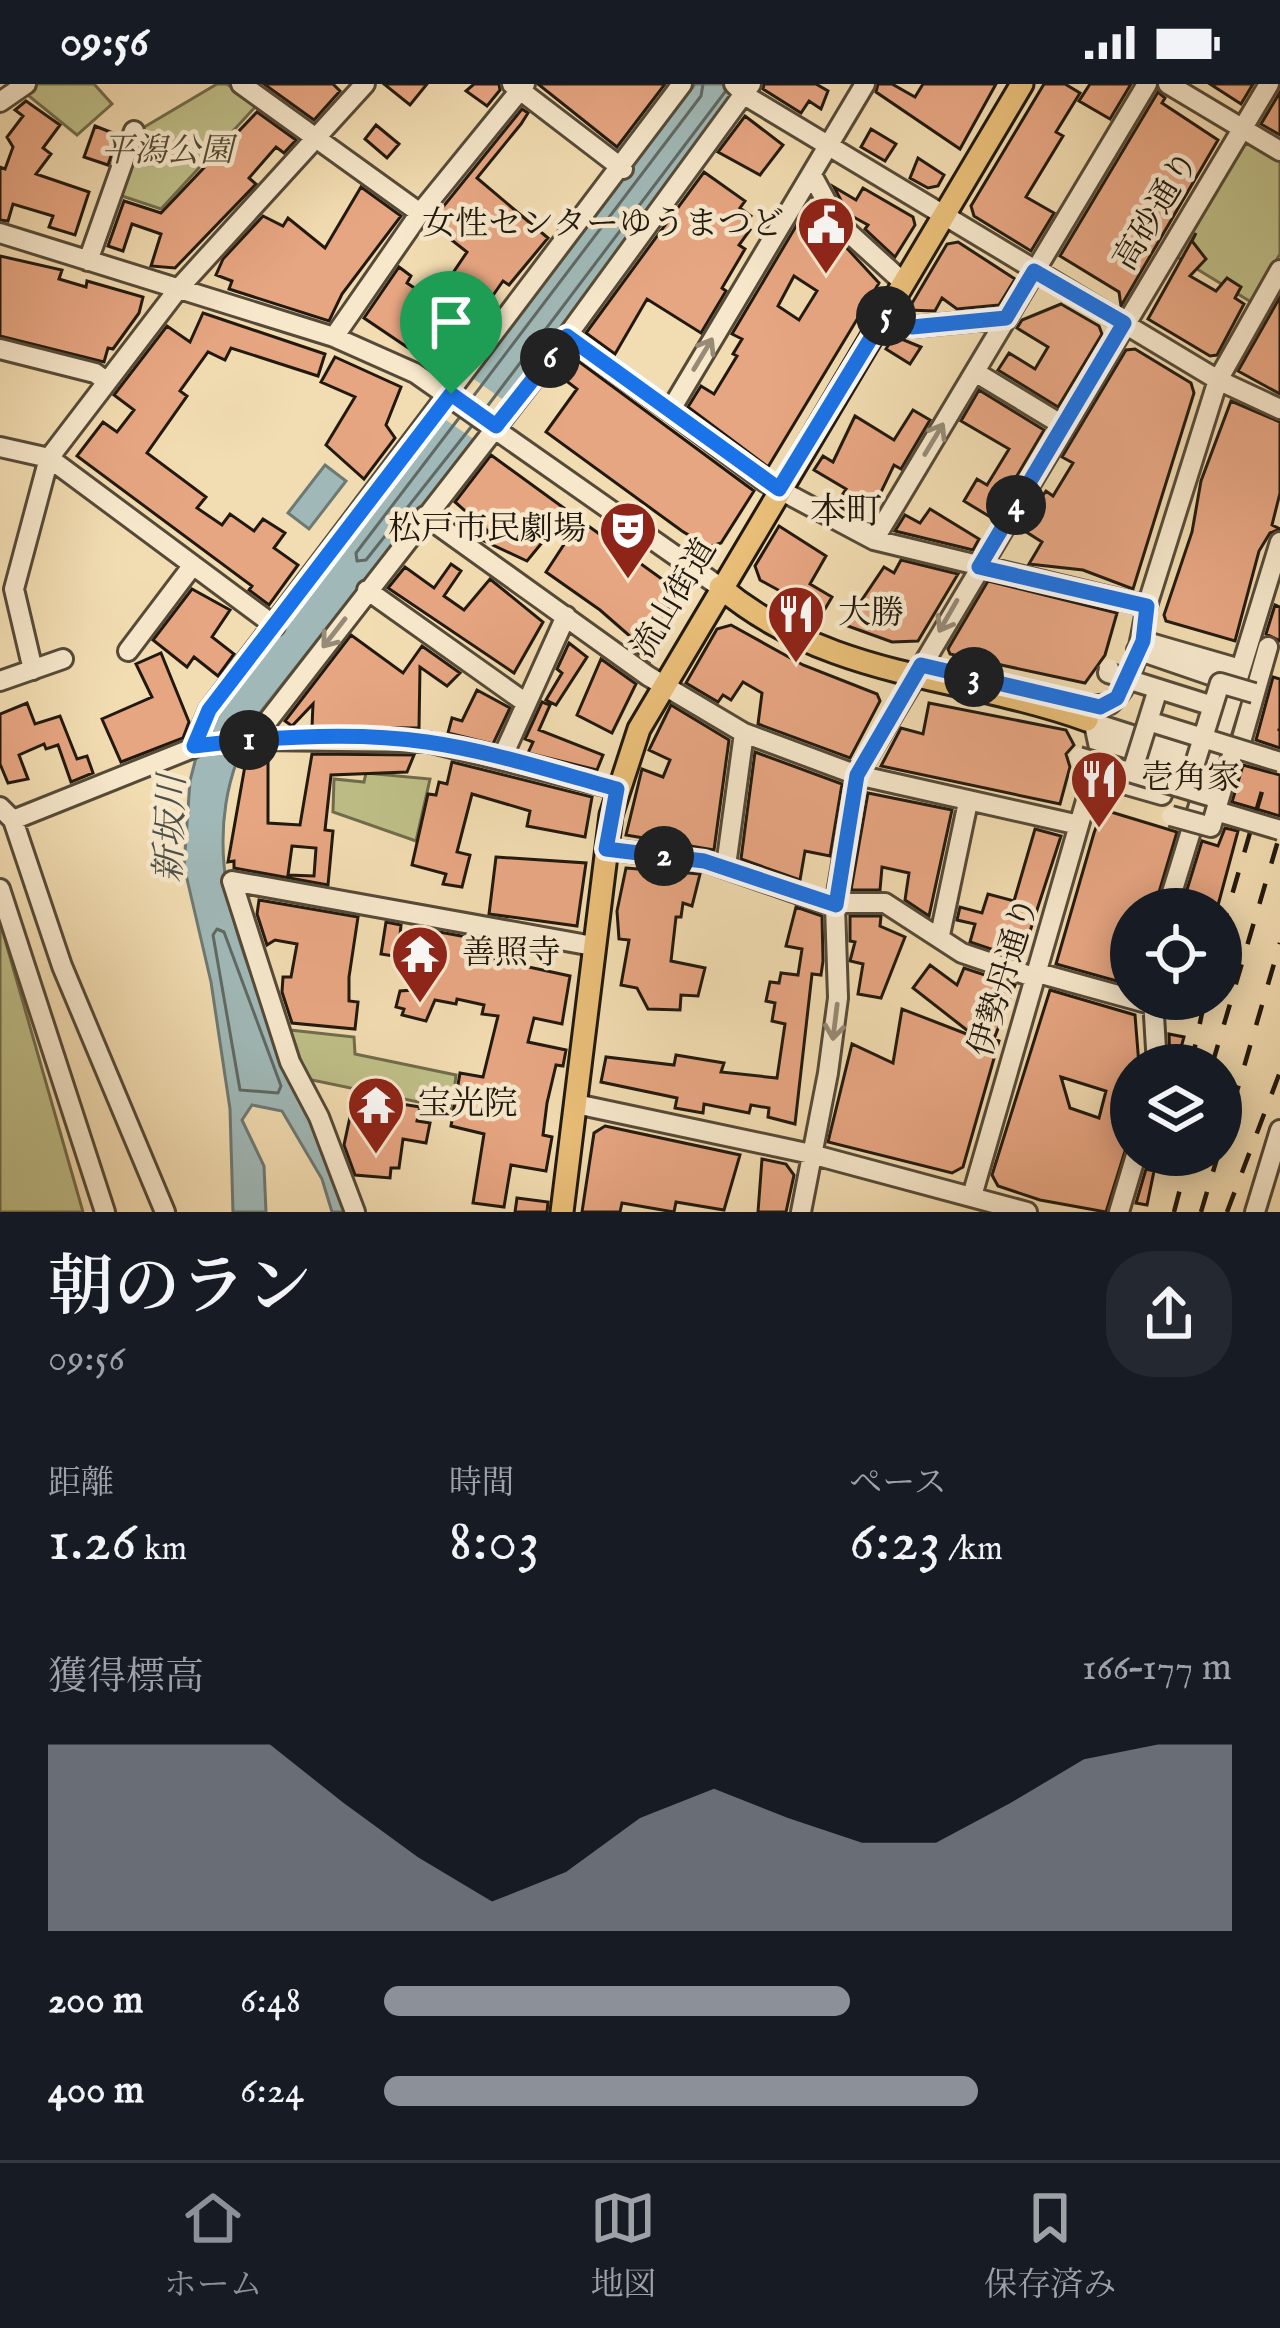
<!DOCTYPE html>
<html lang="ja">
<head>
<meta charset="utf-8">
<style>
  :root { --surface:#171b24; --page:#242831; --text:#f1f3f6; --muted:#9ea1a6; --line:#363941; --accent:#8c9099 }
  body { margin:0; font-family:"IM FELL English","Noto Serif JP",serif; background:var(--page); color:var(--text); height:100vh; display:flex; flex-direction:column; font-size:45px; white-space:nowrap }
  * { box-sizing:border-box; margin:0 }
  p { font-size:39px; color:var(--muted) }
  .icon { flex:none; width:66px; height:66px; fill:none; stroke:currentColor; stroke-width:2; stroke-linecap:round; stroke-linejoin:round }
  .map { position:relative; height:1128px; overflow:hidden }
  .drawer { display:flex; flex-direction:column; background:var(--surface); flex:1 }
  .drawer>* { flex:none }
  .buttons { position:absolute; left:1110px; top:804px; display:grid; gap:24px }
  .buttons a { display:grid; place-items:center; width:132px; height:132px; border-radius:50%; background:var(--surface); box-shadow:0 6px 30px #0003; font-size:60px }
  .pin { position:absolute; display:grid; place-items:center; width:102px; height:102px; color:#fff; margin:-123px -51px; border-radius:50% 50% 50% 0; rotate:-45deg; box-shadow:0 0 12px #0007 }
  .pin .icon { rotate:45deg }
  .km { position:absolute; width:60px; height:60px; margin:-30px; border-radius:50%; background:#222; color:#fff; font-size:33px; line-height:60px; text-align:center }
  .round { display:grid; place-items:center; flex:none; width:126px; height:126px; border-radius:48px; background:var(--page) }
  .headline { display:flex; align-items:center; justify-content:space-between; height:204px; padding:0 48px }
  h1 { font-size:66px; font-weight:600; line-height:90px }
  .metrics { display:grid; grid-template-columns:repeat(3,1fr); gap:18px; height:204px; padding:12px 48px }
  .metrics div { display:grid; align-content:center }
  .metrics b { font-size:60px; font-weight:600 }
  .metrics small { font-size:33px; font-weight:400 }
  .metrics p { font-size:33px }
  .chart { height:336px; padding:24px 48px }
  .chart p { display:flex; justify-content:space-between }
  .chart svg { width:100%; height:216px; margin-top:12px; fill:var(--accent); opacity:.7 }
  ul { padding:0 48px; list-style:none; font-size:39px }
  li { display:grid; grid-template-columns:192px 144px 1fr; align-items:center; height:90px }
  li i { height:30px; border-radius:15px; background:var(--accent) }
  .status { display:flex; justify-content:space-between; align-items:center; height:84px; padding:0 60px; background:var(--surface); direction:ltr }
  .status svg { height:33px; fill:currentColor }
  .tabs { display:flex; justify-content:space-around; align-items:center; height:168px; border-top:3px solid var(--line); background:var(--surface); font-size:33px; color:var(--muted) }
  .tabs a { display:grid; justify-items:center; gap:6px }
  .tabs .current { color:var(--accent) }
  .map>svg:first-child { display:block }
  .green { fill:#bfbf88; stroke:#706c4c; stroke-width:3 }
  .water { fill:#a0b9b8; stroke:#6d7974; stroke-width:3 }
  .pier { fill:#f2dcb1 }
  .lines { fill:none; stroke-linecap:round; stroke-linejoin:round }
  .shore { stroke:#606964; stroke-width:3 }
  .building { fill:#e7a682; stroke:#21190f; stroke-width:3; fill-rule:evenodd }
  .minor-casing { stroke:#554a38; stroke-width:24 }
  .major-casing { stroke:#21190f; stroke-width:27 }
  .minor { stroke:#f7e8cc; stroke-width:18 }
  .major { stroke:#e9be78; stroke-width:21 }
  .rail { stroke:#21190f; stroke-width:4.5; stroke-dasharray:21 21; stroke-linecap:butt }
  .minor-bridge-casing { stroke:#554a38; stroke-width:24; stroke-linecap:butt }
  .minor-bridge { stroke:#f7e8cc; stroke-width:18 }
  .oneway { stroke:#978b77 }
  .route-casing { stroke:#fff; stroke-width:24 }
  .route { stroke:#1a73e8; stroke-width:15 }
  .labels { text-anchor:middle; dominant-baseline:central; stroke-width:9; stroke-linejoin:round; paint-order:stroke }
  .park-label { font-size:33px; font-style:italic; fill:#504b33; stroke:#f7e8cc }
  .street-label { font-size:33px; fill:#21190f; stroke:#f7e8cc }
  .poi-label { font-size:33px; fill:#21190f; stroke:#f7e8cc; text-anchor:start }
  .neighbourhood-label { font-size:36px; fill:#21190f; stroke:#f7e8cc }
  .water-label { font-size:36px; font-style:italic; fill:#4d514a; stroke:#f7e8cc }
</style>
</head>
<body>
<div class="status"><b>09:56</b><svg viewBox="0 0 49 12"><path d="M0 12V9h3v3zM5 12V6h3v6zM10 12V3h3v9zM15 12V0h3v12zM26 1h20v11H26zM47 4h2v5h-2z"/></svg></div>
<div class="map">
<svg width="1280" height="1128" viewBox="0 0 1280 1128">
  <rect width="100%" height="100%" fill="#f2dcb1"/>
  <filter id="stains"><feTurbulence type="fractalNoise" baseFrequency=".00167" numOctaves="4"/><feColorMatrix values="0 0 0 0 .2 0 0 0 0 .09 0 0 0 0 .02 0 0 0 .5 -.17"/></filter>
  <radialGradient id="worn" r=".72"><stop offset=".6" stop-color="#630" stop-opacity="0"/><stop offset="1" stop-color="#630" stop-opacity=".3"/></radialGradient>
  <!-- green -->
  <path class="green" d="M37 0H94L112 20 77 51 24 8Z
    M217 0H227L257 21 161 125 116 110 141 45Z
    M1249 57 1280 76V170L1251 218 1174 171 1241 59Z
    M366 689 430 695 416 757 333 728 334 695 364 698Z
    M0 838 83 1128H0Z
    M290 946 354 953 355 970 456 991 452 1025 307 995Z"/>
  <!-- water -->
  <path class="water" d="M695 0H743L586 214 259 630C177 768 253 894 309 1024 324 1058 336 1094 350 1128H332L322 1095 282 1027 252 1021 242 1036 264 1082 266 1128H233L230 1025 211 898 184 782 190 697 202 650Z
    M325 381 346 397 309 445 288 429Z"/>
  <!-- pier -->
  <path class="pier" d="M471 293 509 320 481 360 443 334Z"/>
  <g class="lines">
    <!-- shore -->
    <path class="shore" d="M472 314 701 12 703 0
      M486 324 725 8
      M459 334 356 469 357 477 366 476 471 343
      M217 845 224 848 281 1002 278 1009 240 1006 213 851Z"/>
  </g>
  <!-- building -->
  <path class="building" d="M264 0H333L340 7 314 36Z
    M384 0H427L410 21Z
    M474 0H499L500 6 487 22 466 7Z
    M538 0H665L617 63Z
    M764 0H816L828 7 821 25 809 17 801 29 763 5Z
    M878 0H892L915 13 923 0H996L960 65 876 8Z
    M1044 0H1065L1080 9 1056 48 1063 52 1026 113 1054 129 1031 167 974 132 971 122Z
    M1090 0H1131L1110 35 1079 17Z
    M1210 0H1253L1241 20Z
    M1158 8 1165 14 1162 19 1218 56 1121 222 1119 208 1060 172Z
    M1280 8V51L1261 40Z
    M26 17 60 41 43 64 51 70 36 90 89 108 75 151 49 143 53 132 13 120 8 137 0 136V83L5 85 13 63 7 53 23 32 15 26Z
    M522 25 528 29 521 40 477 94 548 154 509 201 503 197 441 286 364 234 399 183 411 192 407 199 434 217 467 168 430 139Z
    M257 28 296 56 284 69 276 63 249 94 256 100 175 184 151 182 161 150 132 140 123 167 108 162 124 117 161 129Z
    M745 32 783 61 760 91 718 68Z
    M376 41 399 60 387 74 365 55Z
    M95 42 118 51 108 81 84 73Z
    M871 45 896 60 885 77 861 63Z
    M918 74 944 91 938 102 928 104 910 94Z
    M704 88 745 117 740 124 751 132 744 142 750 146 739 161 745 165 722 204 726 207 701 249 647 215 615 270 586 249Z
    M361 103 401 132 342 210 329 237 229 205 232 197 216 191 223 175 263 132 283 142 288 134 325 164Z
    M834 103 856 116 863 104 913 133 915 141 895 173 865 145 868 141 848 130Z
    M808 122 879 199 768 383 688 323 701 302 714 310 737 272 733 270 742 255 732 250ZM794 192 817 207 799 236 778 222Z
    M1196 149 1192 157 1206 175 1190 192 1216 207 1227 194 1241 203 1235 214 1244 220 1217 271 1210 272 1148 235Z
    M958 158 1015 195 999 221 957 225 942 214 935 227 908 226 947 160Z
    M0 172 62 186 59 195 86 203 87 197 143 213 139 229 113 265 108 264 104 278 0 252Z
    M1280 213V310L1238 287Z
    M1061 220 1099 242 1102 250 1058 323 998 286 1009 269 1035 285 1048 263 1017 244 1022 236Z
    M203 229 325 270 318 292 231 264 225 276 208 268 180 307 187 312 147 369 206 413 197 424 222 441 230 430 254 447 263 435 285 449 274 464 298 481 269 521 249 506 252 502 77 372 103 338 117 348 134 326 114 311 167 242 190 258Z
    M894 252 921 263 910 280 886 265Z
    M1135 265 1191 299 1194 309 1133 505 1083 486 1029 480 1042 458 1020 444 1046 407 1053 412 1073 379 1062 373 1126 266Z
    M570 271 754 407 721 459 708 463 682 447 546 348 577 305 556 289Z
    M335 273 401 303 386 341 395 354 364 395 326 361 355 313 321 298Z
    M979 306 1044 346 992 434 964 417 977 395 987 401 1009 365 961 337Z
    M1231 317 1280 338V409L1272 441 1280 445 1270 449 1259 467 1235 557 1166 537 1164 531 1192 448 1201 397Z
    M913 326 930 336 901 385 894 381 867 437 836 421 846 405 814 386 823 372 833 378 855 332 894 356Z
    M491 371 568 427 527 477 482 456 488 447 455 418Z
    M930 425 979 455 973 466 895 447 905 431 920 439Z
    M580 436 680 508 654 545 666 553 650 577 626 560 631 553 600 526 546 488Z
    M779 442 826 472 810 500 832 513 822 530 760 496 755 482Z
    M901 476 958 490 918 557 892 558 845 541 884 483 894 489Z
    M451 480 461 487 444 512 464 526 490 495 543 538 514 589 388 504 405 483 434 504Z
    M988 497 1117 529 1105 571 1085 599 950 570 948 565Z
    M192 505 230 526 212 553 234 570 218 592 194 573 187 583 153 556Z
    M1275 521 1280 523V557L1266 550Z
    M731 541 803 581 877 610 880 617 850 674 758 640 762 609 743 598 731 616 723 611 718 618 686 599 717 545Z
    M351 551 403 589 422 562 460 589 447 602 420 583 419 644 312 643 313 620 292 642 285 637Z
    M569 559 587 573 556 621 546 616 562 589 557 585Z
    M161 569 189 638 183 654 121 678 102 635 152 613 136 580Z
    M601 575 636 600 612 649 577 631Z
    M1273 593 1280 595V664L1256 656Z
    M477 606 510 624 493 660 448 649 452 634 462 637Z
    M542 618 550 621 539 646 603 671 597 686 528 669 533 658 525 655Z
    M27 619 35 640 60 632 77 675 87 672 93 689 71 698 58 661 46 665 44 660 19 671 28 695 8 699 0 680V630Z
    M929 619 1066 646 1074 661 1066 670 1070 683 1060 720 881 682 901 644 923 650Z
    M671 621 729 656 714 766 626 751 642 685 663 693 670 676 649 666Z
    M755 668 842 700 830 772 805 767 800 796 741 775Z
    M312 670 414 671 407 688 331 691 325 746 333 747 328 801 234 784V777L228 778 246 676 268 678V739L300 741ZM292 762 316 764 314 792 288 791Z
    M452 678 592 713 585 753 527 742 530 727 472 710 457 768 470 771 462 803 443 800 446 790 412 781 428 710 436 711 439 698 447 700Z
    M1243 681 1280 691V732L1232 718Z
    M868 709 952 726 929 832 905 816 909 789 882 783 880 806H851Z
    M1111 728 1177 748 1154 825H1131V901L1056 880 1094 749 1100 733Z
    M1225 744 1238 747 1217 825H1181L1202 757 1218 762Z
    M1035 745 1061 752 1021 875 970 858 975 840 957 836 960 823 982 829 988 810 1014 817Z
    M496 773 586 779 577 842 489 830Z
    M626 784 700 790 692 822 683 819 681 833H676L671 877 705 884 698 912 681 911 680 926 648 925 637 904 621 901 629 856 619 855 617 827Z
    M259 816 358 833 349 893V917L358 918 355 945 292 939 282 908 283 893H291L297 860 275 856 267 861 257 830Z
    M796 823 822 832 823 877 821 891 812 890 795 1040 768 1033 769 1024 751 1021 749 1029 704 1020 703 1029 675 1024 677 1014 601 998 606 973 674 981 676 971 724 979 721 988 777 994 785 940 772 937 775 919 766 917 770 898 779 899 781 889 798 891 802 865 786 862Z
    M850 832H881L880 842 905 853 881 914 858 910 863 880 850 877 855 858 850 857Z
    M386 838 401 841 400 851 426 854 428 846 478 855 476 864 497 876 570 892 562 940 534 934 528 958 566 966 563 982 556 981 547 1019 543 1051 552 1053 546 1087 511 1081 504 1123 473 1119 484 1050 451 1042 460 989 483 993 498 932 482 930 484 921 457 915 456 920 435 916 426 937 402 931 404 925 396 923 400 907 413 906 419 876 381 870Z
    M930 881 957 901 964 884 1015 901 994 955 999 957 963 1083 952 1089 828 1058 852 960 893 979 902 925 977 954 913 904Z
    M1050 906 1135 931 1139 981H1131V1048L1106 1128 1040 1116 998 1102 992 1091ZM1061 993 1106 1007 1099 1034 1070 1024Z
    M1169 950 1184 953 1176 981H1170Z
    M364 1014 420 1023 417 1037 430 1039 426 1059 403 1055 399 1084H391L390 1094 355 1091 344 1061 350 1033 361 1035Z
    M605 1042 740 1071 724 1126 676 1118 674 1128 622 1119 620 1128H582L594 1049Z
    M762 1075 786 1080 794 1091 786 1128H758Z
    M1146 1085 1154 1087 1147 1121 1136 1119Z
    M517 1114 548 1118 547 1128H515Z"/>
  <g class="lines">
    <defs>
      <path id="minor" d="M241 0 420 129
        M512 0 623 85
        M734 0 746 12 1218 296 1280 325
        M865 0 670 327 765 398 874 456 1147 522
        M1168 0 1280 67
        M0 18 26 0
        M812 91 838 139 904 199
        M0 149 334 253 415 289 720 503
        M88 177 134 47
        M885 231 912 243 1006 234
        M567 252 670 327
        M334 253 420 129 525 0
        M0 265 95 289 106 297
        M975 288 1064 342
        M0 363 49 374 14 505 33 586
        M425 432 648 592 744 649 857 691 835 821 838 914 828 989 801 1128
        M874 456 1147 0
        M367 506 526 619
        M275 542 49 374 179 204 365 0
        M1143 557 1240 585
        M1137 566 1210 591
        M128 567 193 481
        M0 597 63 575
        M1089 622 1110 620C1137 597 1140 554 1147 522L1218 296 1280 186
        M1088 637 1210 676
        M253 656 567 252 751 0
        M1100 656 1206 689
        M194 662 248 656 428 658 617 705
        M1239 665 1268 563
        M501 676 566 532
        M1092 691 1162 711
        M0 723 13 736 193 664 209 626 682 0
        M13 736 62 882 165 1128
        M1079 741 857 691 1269 0
        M606 765 704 777 825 819H885L962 869 1036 894
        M726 782 744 649
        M0 805 105 1128
        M1167 825 1280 458
        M940 851 968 718
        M1038 889 1154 921
        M1153 915 1157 981
        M576 1020 811 1070 1027 1128
        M972 1112 1100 668 1094 640
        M355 1128 319 1033 290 978 232 797 593 862
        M1119 1128 1136 1071
        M1255 1128 1280 1046"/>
      <path id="major" d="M720 503C831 596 959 590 1087 636
        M562 1128 611 731 639 645 1022 0"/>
    </defs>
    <!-- minor casing -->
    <use href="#minor" class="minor-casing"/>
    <!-- major casing -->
    <use href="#major" class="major-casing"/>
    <!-- minor -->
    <use href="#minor" class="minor"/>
    <!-- major -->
    <use href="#major" class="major"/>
    <!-- rail -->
    <path class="rail" d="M1221 849 1280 645
      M1191 981 1205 915
      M1212 981 1280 750
      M1221 1062 1280 859
      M1174 1128 1189 1071
      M1201 1128 1218 1071
      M1227 1128 1280 988"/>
    <defs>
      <path id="minor-bridge" d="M1109 584 1108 589 1213 622
        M1148 637 1280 678
        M1079 673 1219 715
        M1132 688 1158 605
        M1187 705 1220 599 1254 609
        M1216 727 1280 746
        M1171 732 1211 743 1234 664"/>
    </defs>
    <!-- minor-bridge casing -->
    <use href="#minor-bridge" class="minor-bridge-casing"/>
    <!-- minor-bridge -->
    <use href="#minor-bridge" class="minor-bridge"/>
  </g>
  <!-- one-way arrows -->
  <defs><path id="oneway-shaft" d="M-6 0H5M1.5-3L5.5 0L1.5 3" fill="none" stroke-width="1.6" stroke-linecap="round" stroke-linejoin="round" transform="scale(3)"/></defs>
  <g class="oneway">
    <use href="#oneway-shaft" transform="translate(703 270) rotate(-59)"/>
    <use href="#oneway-shaft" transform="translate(934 355) rotate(-59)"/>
    <use href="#oneway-shaft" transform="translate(948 532) rotate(120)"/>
    <use href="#oneway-shaft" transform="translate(334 549) rotate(128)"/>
    <use href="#oneway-shaft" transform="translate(835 938) rotate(97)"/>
  </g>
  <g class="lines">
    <defs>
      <path id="route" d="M1034 187 1124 239 979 483 1147 522 1143 557 1117 614 1100 623 921 581 857 691 836 821 704 777 606 765 617 705C555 688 490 667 427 658 352 647 268 653 194 662L209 626 451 310 496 342 567 252 779 405 885 231 912 243 1006 234Z"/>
    </defs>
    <!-- route casing -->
    <use href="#route" class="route-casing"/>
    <!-- route -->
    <use href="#route" class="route"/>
  </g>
  <!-- icons -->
  <defs>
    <symbol id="civic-pin" viewBox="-11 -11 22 30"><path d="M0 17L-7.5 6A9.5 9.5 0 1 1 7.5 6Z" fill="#8f2418" stroke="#f7e8cc"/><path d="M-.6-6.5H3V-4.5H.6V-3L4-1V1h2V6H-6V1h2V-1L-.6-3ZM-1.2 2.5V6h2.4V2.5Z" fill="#fff"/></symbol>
    <symbol id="theatre-pin" viewBox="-11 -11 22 30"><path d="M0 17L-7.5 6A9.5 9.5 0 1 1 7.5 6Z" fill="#8f2418" stroke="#f7e8cc"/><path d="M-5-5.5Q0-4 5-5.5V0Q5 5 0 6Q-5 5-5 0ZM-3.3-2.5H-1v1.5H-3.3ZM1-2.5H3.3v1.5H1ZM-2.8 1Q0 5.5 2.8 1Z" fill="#fff"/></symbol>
    <symbol id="restaurant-pin" viewBox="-11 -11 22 30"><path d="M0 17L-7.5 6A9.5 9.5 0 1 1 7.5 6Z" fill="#8f2418" stroke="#f7e8cc"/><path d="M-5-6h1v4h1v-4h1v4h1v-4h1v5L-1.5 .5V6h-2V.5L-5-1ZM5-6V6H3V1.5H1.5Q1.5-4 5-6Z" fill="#fff"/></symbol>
    <symbol id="temple-pin" viewBox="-11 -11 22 30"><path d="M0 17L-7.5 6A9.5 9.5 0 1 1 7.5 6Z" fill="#8f2418" stroke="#f7e8cc"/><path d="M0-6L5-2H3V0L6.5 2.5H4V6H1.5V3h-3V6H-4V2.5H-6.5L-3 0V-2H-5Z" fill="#fff"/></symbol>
  </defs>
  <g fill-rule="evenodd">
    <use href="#civic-pin" x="793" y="108" width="66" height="90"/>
    <use href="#theatre-pin" x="595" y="413" width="66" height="90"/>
    <use href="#restaurant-pin" x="763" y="497" width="66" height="90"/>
    <use href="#restaurant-pin" x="1066" y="662" width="66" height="90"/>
    <use href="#temple-pin" x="387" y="837" width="66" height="90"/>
    <use href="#temple-pin" x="343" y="988" width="66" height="90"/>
  </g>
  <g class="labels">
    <!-- park labels -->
    <g class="park-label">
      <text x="167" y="68">平潟公園</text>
    </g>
    <!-- street labels -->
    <g class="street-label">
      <text transform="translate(1157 127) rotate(-59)">高砂通り</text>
      <text transform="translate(675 515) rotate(-59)">流山街道</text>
      <text transform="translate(1005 893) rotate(-73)">伊勢丹通り</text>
    </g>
    <!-- poi labels -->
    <g class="poi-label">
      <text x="784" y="141" text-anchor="end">女性センターゆうまつど</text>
      <text x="586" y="446" text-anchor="end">松戸市民劇場</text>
      <text x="838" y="530">大勝</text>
      <text x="1141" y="695">壱角家</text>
      <text x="462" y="870">善照寺</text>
      <text x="418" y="1021">宝光院</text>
    </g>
    <!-- neighbourhood labels -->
    <g class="neighbourhood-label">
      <text x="846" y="429">本町</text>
    </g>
    <!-- water labels -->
    <g class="water-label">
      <text transform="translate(172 745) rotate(-88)">新坂川</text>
    </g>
  </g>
  <rect width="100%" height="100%" filter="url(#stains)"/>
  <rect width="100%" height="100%" fill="url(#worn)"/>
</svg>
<div class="buttons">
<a><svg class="icon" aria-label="locate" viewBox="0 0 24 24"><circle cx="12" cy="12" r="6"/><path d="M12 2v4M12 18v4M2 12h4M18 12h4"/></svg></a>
<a><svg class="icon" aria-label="layers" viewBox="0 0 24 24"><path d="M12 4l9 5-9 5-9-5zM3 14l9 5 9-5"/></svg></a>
</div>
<div class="pin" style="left:451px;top:310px;background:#1e9e55"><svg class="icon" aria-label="arrive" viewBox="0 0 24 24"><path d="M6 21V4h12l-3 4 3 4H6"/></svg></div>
<b class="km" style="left:249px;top:656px">1</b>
<b class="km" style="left:664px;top:772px">2</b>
<b class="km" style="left:974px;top:593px">3</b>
<b class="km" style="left:1016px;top:421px">4</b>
<b class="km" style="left:886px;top:232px">5</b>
<b class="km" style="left:550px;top:274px">6</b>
</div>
<section class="drawer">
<div class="headline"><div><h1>朝のラン</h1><p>09:56</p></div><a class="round"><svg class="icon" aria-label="share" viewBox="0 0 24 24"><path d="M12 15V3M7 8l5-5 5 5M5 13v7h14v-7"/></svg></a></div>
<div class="metrics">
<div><p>距離</p><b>1.26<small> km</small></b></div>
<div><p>時間</p><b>8:03</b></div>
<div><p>ペース</p><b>6:23<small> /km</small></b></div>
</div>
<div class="chart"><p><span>獲得標高</span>166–177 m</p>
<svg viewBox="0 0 160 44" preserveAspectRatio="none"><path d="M0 44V6L10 6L20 6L30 6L40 18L50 29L60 38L70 32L80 21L90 15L100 21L110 26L120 26L130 18L140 9L150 6L160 6V44z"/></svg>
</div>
<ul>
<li><b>200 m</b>6:48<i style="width:55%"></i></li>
<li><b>400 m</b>6:24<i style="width:70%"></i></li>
</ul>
</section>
<nav class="tabs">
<a class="current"><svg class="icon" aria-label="home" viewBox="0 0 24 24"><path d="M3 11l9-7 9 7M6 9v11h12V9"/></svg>ホーム</a>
<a><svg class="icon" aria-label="map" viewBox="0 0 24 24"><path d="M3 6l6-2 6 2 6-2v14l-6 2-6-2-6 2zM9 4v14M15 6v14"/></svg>地図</a>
<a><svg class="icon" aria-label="saved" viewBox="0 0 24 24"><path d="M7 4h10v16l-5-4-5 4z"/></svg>保存済み</a>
</nav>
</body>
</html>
